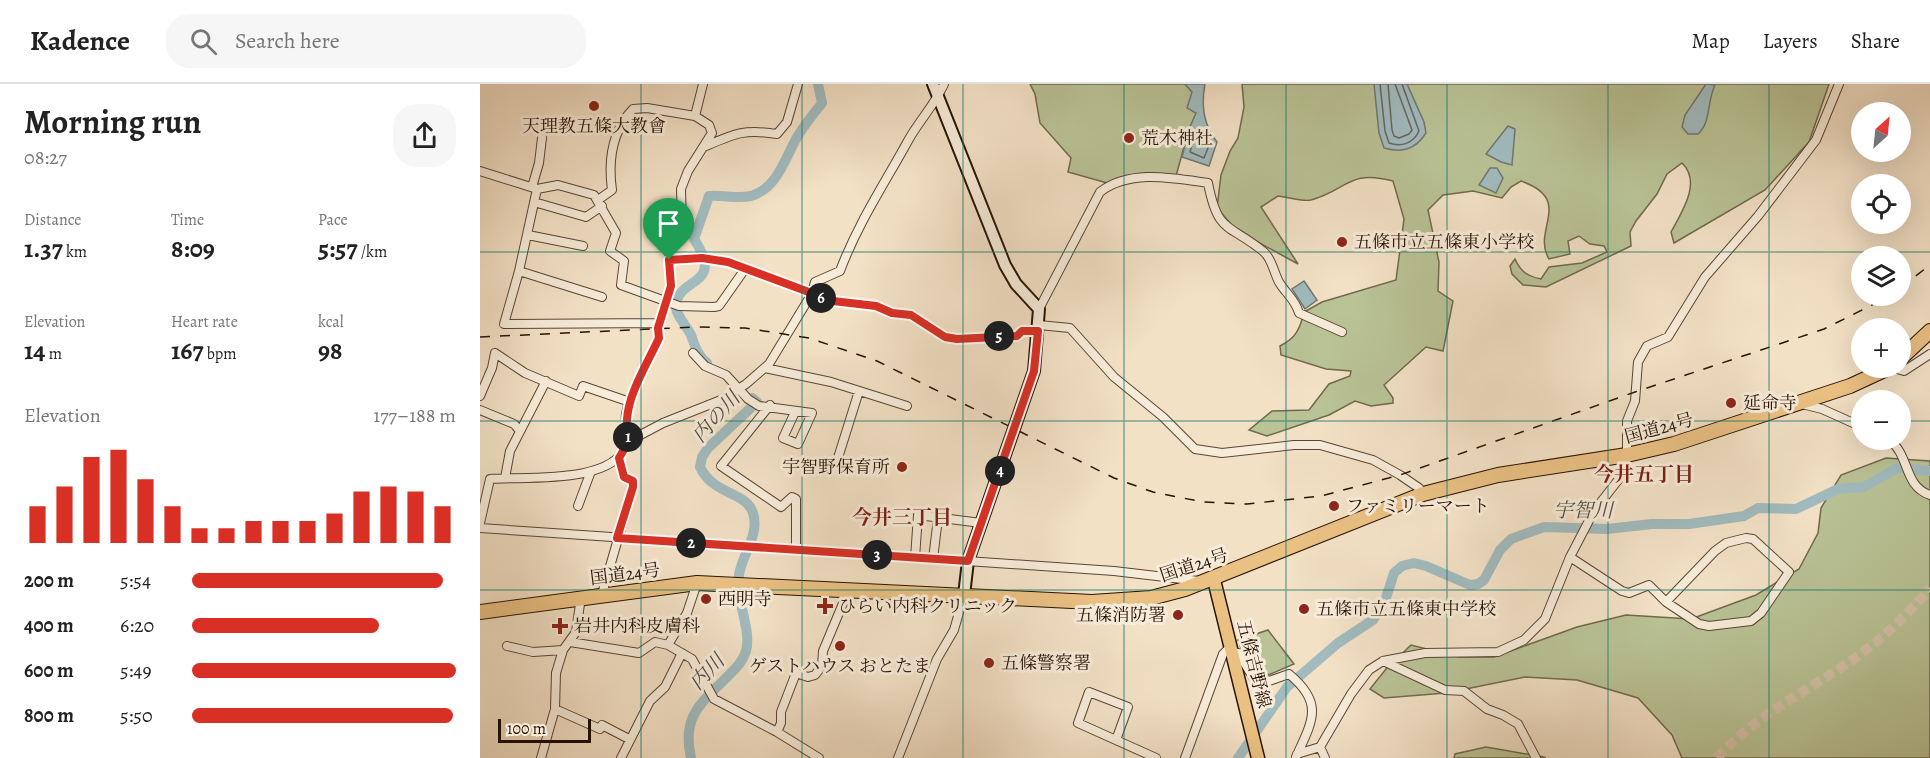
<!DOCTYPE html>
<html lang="en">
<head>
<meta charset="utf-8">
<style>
  :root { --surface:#fff; --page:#f6f6f6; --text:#222; --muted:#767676; --line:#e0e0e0; --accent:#d93025 }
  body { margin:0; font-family:Alegreya,"Noto Serif JP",serif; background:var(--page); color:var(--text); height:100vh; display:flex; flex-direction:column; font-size:22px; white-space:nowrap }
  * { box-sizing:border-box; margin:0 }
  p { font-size:20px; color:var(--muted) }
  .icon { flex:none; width:33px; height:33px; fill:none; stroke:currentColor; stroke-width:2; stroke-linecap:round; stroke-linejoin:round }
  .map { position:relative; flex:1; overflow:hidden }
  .side { display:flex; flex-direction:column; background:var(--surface); width:480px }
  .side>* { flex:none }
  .needle { width:39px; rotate:27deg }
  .tools { position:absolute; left:1371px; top:18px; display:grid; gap:12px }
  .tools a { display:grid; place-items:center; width:60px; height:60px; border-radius:50%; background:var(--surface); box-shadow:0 6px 24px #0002; font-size:30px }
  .scale { position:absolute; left:18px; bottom:15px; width:93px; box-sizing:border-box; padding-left:6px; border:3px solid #281203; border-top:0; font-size:16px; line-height:21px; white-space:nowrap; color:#281203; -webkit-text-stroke:4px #f7ecda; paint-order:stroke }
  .pin { position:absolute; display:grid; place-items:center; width:51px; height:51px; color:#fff; margin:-62px -26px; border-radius:50% 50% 50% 0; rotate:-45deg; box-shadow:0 0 6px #0007 }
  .pin .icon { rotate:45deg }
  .km { position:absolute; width:30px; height:30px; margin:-15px; border-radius:50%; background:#222; color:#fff; font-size:16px; line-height:30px; text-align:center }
  .round { display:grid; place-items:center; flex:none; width:63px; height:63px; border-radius:24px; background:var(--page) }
  .headline { display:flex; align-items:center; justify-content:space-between; height:102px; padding:0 24px }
  h1 { font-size:33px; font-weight:700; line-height:45px }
  .stats { display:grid; grid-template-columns:repeat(3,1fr); gap:9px; height:102px; padding:6px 24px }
  .stats div { display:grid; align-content:center }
  .stats b { font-size:26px; font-weight:700 }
  .stats small { font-size:16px; font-weight:400 }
  .stats p { font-size:16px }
  .chart { height:168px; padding:12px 24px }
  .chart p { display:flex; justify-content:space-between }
  .chart svg { width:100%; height:108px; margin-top:6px; stroke:var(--accent); stroke-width:6 }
  ul { padding:0 24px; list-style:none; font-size:20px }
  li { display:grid; grid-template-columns:96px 72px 1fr; align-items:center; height:45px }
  li i { height:15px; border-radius:8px; background:var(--accent) }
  header { display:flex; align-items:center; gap:36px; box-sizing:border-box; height:84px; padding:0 30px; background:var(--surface); border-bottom:2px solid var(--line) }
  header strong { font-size:28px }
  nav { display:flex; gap:33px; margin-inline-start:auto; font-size:21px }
  .search { width:420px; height:54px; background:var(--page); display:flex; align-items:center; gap:15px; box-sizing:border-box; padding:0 21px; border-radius:24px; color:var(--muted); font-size:22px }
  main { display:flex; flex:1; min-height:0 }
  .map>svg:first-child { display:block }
  .green { fill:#b9c396; stroke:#706a4c; stroke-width:1.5 }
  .water { fill:#a1bbbf; stroke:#717774; stroke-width:1.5 }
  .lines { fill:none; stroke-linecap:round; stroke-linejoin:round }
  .shore { stroke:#646661; stroke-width:1.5 }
  .river { stroke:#a1bbbf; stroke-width:10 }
  .secondary-tunnel { stroke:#d5c2a9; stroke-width:10; stroke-dasharray:10 5; stroke-linecap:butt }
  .street-casing { stroke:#5b4634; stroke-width:10 }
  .secondary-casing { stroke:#281203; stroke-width:14 }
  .primary-casing { stroke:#281203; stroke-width:15 }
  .highway-casing { stroke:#281203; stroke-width:16 }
  .street { stroke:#f7ecda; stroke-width:8 }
  .secondary { stroke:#f7ecda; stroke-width:10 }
  .primary { stroke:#eac083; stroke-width:12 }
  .highway { stroke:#eac083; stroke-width:14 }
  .rail { stroke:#281203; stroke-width:1.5; stroke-dasharray:10 10; stroke-linecap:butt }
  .route-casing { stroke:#fff; stroke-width:12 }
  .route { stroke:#d93025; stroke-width:8 }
  .grid { fill:none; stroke:#0f766e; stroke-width:1.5; stroke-opacity:0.55 }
  .poi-dot { fill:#8f2418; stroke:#f7ecda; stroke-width:2 }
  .labels { text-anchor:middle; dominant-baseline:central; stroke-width:6; stroke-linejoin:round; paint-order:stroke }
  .poi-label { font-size:18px; fill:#281203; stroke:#f7ecda; text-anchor:start }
  .street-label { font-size:18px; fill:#281203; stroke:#f7ecda }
  .water-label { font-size:20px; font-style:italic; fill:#524d45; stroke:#f7ecda }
  .neighbourhood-label { font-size:20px; font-weight:bold; fill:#7a1f14; stroke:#f7ecda }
</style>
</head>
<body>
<header>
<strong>Kadence</strong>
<div class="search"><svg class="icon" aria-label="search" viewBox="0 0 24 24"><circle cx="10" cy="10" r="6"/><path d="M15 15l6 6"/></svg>Search here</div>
<nav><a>Map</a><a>Layers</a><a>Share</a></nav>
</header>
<main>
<section class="side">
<div class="headline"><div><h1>Morning run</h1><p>08:27</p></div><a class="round"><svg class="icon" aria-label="share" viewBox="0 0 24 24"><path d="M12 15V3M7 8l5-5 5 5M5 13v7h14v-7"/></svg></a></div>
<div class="stats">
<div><p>Distance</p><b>1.37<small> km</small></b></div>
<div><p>Time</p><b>8:09</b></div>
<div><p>Pace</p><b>5:57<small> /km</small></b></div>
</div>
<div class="stats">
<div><p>Elevation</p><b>14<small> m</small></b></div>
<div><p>Heart rate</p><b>167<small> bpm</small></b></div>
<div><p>kcal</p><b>98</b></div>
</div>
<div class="chart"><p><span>Elevation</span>177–188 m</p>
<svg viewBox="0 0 160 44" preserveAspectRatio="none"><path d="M5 44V29M15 44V21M25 44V9M35 44V6M45 44V18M55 44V29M65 44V38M75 44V38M85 44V35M95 44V35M105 44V35M115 44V32M125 44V23M135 44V21M145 44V23M155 44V29"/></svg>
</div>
<ul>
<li><b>200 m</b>5:54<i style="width:95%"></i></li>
<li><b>400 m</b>6:20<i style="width:71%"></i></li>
<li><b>600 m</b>5:49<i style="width:100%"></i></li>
<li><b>800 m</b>5:50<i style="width:99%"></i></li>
</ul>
</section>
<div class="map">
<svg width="1450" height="674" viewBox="0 0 1450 674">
  <rect width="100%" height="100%" fill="#f3e1c6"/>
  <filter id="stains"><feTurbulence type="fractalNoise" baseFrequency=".00333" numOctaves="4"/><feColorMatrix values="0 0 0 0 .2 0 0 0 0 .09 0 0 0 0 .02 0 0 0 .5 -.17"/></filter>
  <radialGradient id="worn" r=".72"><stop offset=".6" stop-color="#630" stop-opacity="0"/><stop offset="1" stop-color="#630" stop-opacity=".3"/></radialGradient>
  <!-- green -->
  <path class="green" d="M550 0H705L712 8 717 29 709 45 696 92 627 99 588 88 591 74 560 39 555 10Z
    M762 0H1349L1329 58 1285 106 1194 159 1191 148C1202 128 1222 98 1202 79L1187 90 1177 110 1156 137 1150 148 1151 162 1066 203 1043 201 1032 190 1030 182 1035 175C1041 188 1047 192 1061 195L1069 183 1102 179 1127 168 1124 162 1110 160 1099 152 1088 157 1090 170 1069 175C1051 146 1095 116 1041 97L1031 103 1022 114 993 107 963 111 948 126 959 178 958 207 973 217 963 267 946 263 904 301 913 314V319L891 322 875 317 849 331 787 352 769 346 792 327 829 326 849 300 870 292 871 287 846 285 801 271 800 262C816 254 820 245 824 228L842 218 916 196 924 135 913 97C868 85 868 106 831 116 822 118 808 113 798 112L781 123 818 180 756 146 737 124 741 91 750 67 758 54 764 23Z
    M1406 374 1450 377V674H1202L1192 651 1158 614 1097 596 1045 593 966 609 904 614 890 605 906 585 931 561 979 573H1014L1097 543 1146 531 1211 535 1276 511 1319 485 1338 449 1341 424 1361 391Z
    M788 546 814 580 786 592C767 588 764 572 758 556Z
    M1006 663 1064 673 1066 674H974L975 670Z"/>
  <!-- water -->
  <path class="water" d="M705 0H725C721 21 724 42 737 58L729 82 702 73 709 45 716 29 707 24 712 8Z
    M894 0H927L944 38 946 49C935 66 922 69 904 64L899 49Z
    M1226 0 1235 1C1227 17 1231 39 1218 50H1208L1202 43 1205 31Z
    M1028 42 1035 45 1032 81 1021 78 1006 70Z
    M1010 84H1017L1023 94 1016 109 999 101Z
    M824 197 837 216 825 225 812 205Z"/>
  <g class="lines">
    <!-- shore -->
    <path class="shore" d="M900 0 905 47 909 59C921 63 933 60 939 47L922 0
      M908 0 912 46 914 52 919 54 929 50 932 46 915 0
      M717 43 721 44 730 59 724 74 710 68Z"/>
    <!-- river -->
    <path class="river" d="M227 279C217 271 215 262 211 251 207 242 196 232 196 222 197 192 246 204 214 155L229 112C244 111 257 115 271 112 299 104 306 70 319 50 326 39 334 29 342 19L338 0
      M211 674C201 630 223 618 250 590 257 583 263 577 266 567 272 545 255 516 259 491 262 470 280 451 273 429 266 407 234 412 220 383L222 373 228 364 277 318 272 314
      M758 674 807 603 858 559 893 536 905 517 914 489 922 482 934 479 946 482 990 501 998 500 1004 496 1020 466 1031 455 1064 443 1127 445 1172 440H1209L1264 432 1278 424 1316 425 1358 405 1384 403 1417 384 1450 387"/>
    <!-- secondary-tunnel -->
    <path class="secondary-tunnel" d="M1237 674C1274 633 1322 610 1368 579 1399 558 1426 533 1450 504"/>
    <defs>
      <path id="street" d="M226 62C256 49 265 45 297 50L307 38 318 0
        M0 87 57 105 78 101 114 111 136 149 130 167 144 177 141 201 199 222 234 223 239 222 265 185
        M52 103 59 79 62 54
        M57 105 39 187 24 240 179 239
        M118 116 132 106C128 77 132 47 153 25L167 24 215 32
        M54 118 106 133 122 122
        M48 151 103 162
        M189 176 222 174 248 178 353 217 396 222 412 229 431 231 465 253 477 255 537 252 542 247H558
        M39 187 122 213
        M559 225 620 108C650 85 693 94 728 99 738 151 749 139 784 168 792 175 794 189 799 198 806 210 815 215 819 229L862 248
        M559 241 590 244 634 293 683 333 715 365 742 369 814 361H840L893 376 920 391 939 404 943 410
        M213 269 225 282 246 291 268 315 279 322 332 329 318 360 303 354 315 328
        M285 284 351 298 427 322
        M1413 284 1424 287 1450 270
        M0 312 12 284 15 269 45 289 99 312 103 302 150 318
        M1322 320 1342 325 1382 343
        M290 321 241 382 301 423 312 413 316 415V465
        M0 326 34 340 40 347
        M1409 356C1430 370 1423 402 1450 411
        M149 357 183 339 241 316 266 300 289 280 331 211 335 198 360 187C378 139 405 99 429 55 440 36 455 20 464 0
        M357 377 379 307
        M25 394 30 367 66 297
        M98 422 111 387
        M0 439 10 395C45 392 131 401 147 361 151 353 144 340 146 330 150 309 169 275 179 254L178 244 191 202 189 165 202 142 201 105 208 87 232 49 229 41 215 32 223 0
        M0 444 634 487 719 497
        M1266 454 1273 455 1309 488 1281 529 1271 537 1229 542 1219 540 1186 518 1235 467 1246 459Z
        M1090 473 1142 507 1149 509 1169 501 1186 518
        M435 474 438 431 501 439
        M453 475 458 434
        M122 510 153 403V397L144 393 139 374
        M90 558 159 569 175 558 188 561 212 575 234 615 297 648 301 639V628L316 589 328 593 335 591 342 582 343 567 369 505
        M188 561 207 529 217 499
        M27 562 53 568 83 566
        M752 568 758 569 773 593 789 597 809 590C844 619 833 636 816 673
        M903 577 965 606 984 607 1007 625 1023 631 1038 640 1056 674
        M75 625 120 645 122 641 149 655
        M297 648 339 674
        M636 656 648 623 609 608 598 639 676 674
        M840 663 845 674
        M817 670 840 663 871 610 889 586 903 577 945 569 1018 568 1044 556 1065 535 1090 473 1114 427 1142 391 1147 371V337L1155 317 1158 278 1167 262 1188 253 1225 193 1278 132 1336 56 1359 0
        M61 674 75 625 76 589 83 566 96 548 101 513
        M141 674 170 617 185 603 202 569
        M418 674 457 575 474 546 484 511
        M705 674 743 570 751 562"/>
      <path id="secondary" d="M453 0 525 181 536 200 559 225 554 287 488 477 484 511"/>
      <path id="primary" d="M734 496 778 674"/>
      <path id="highway" d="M1420 275 1450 247
        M0 528 217 499 612 518 671 514 705 505 943 410 1018 391 1147 371 1194 360 1370 302 1409 284"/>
    </defs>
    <!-- street casing -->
    <use href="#street" class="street-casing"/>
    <!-- secondary casing -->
    <use href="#secondary" class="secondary-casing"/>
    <!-- primary casing -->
    <use href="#primary" class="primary-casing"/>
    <!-- highway casing -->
    <use href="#highway" class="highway-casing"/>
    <!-- street -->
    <use href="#street" class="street"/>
    <!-- secondary -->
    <use href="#secondary" class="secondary"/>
    <!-- primary -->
    <use href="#primary" class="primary"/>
    <!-- highway -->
    <use href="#highway" class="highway"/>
    <!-- rail -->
    <path class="rail" d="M1420 204 1450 181
      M0 253 214 243 265 244 329 254 397 277 634 394 673 408 723 418 767 420 841 412 920 391 1155 308 1344 245 1410 212"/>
  </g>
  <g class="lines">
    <defs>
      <path id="route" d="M222 174 248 178 353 217 396 222 412 229 431 231 465 253 477 255 537 252 542 247H558L554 287 488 477 137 454 153 403V397L144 393 139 374 149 357C139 322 165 285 179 254L178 244 191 202 189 176Z"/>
    </defs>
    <!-- route casing -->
    <use href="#route" class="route-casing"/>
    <!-- route -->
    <use href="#route" class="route"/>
  </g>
  <!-- grid -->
  <path class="grid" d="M161 0V674M322 0V674M483 0V674M644 0V674M806 0V674M967 0V674M1128 0V674M1289 0V674M0 168H1450M0 337H1382M1420 337H1450M0 506H1450"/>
  <!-- markers -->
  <g class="poi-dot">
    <circle cx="114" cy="22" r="6"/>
    <circle cx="649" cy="54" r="6"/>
    <circle cx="862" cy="158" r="6"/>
    <circle cx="1251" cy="319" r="6"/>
    <circle cx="422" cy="383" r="6"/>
    <circle cx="854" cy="422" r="6"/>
    <circle cx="226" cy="515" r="6"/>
    <path d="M342 513h6v6h6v6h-6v6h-6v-6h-6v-6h6z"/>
    <circle cx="824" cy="525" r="6"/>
    <circle cx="698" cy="531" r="6"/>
    <path d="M77 533h6v6h6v6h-6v6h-6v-6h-6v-6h6z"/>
    <circle cx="360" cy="562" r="6"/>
    <circle cx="509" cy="579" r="6"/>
  </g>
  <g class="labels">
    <!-- poi labels -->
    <g class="poi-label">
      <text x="114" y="42" text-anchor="middle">天理教五條大教會</text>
      <text x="661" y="54">荒木神社</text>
      <text x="874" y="158">五條市立五條東小学校</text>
      <text x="1263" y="319">延命寺</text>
      <text x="410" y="383" text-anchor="end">宇智野保育所</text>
      <text x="866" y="422">ファミリーマート</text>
      <text x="238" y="515">西明寺</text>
      <text x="358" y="522">ひらい内科クリニック</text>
      <text x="836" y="525">五條市立五條東中学校</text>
      <text x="686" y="531" text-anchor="end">五條消防署</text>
      <text x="94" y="542">岩井内科皮膚科</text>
      <text x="521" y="579">五條警察署</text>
      <text x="360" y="582" text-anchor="middle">ゲストハウス おとたま</text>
    </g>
    <!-- street labels -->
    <g class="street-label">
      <text transform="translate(1179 344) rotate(-15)">国道24号</text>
      <text transform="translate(714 481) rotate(-18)">国道24号</text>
      <text transform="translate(145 490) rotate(-7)">国道24号</text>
      <text transform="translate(774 580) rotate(76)">五條吉野線</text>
    </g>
    <!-- water labels -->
    <g class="water-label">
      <text transform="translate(236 333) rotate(-48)">内の川</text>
      <text x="1103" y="426">宇智川</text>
      <text transform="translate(227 588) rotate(-47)">内川</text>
    </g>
    <!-- neighbourhood labels -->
    <g class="neighbourhood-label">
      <text x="1164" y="390">今井五丁目</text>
      <text x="422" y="433">今井三丁目</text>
    </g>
  </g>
  <rect width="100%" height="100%" filter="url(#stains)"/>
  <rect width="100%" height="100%" fill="url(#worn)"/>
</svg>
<div class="tools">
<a><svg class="needle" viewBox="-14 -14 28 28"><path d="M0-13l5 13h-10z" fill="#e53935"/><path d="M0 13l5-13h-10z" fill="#767676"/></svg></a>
<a><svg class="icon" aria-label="locate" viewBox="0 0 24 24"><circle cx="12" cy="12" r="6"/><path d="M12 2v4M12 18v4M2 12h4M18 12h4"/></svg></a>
<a><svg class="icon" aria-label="layers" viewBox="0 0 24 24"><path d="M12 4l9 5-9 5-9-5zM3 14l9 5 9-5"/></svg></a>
<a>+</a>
<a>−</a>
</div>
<div class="scale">100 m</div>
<div class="pin" style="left:189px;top:176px;background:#1e9e55"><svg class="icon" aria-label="arrive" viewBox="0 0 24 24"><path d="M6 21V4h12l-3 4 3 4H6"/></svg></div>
<b class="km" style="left:148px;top:353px">1</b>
<b class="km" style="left:211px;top:459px">2</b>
<b class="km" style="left:397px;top:471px">3</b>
<b class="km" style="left:520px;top:387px">4</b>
<b class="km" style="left:519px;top:252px">5</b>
<b class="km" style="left:341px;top:214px">6</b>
</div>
</main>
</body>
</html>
